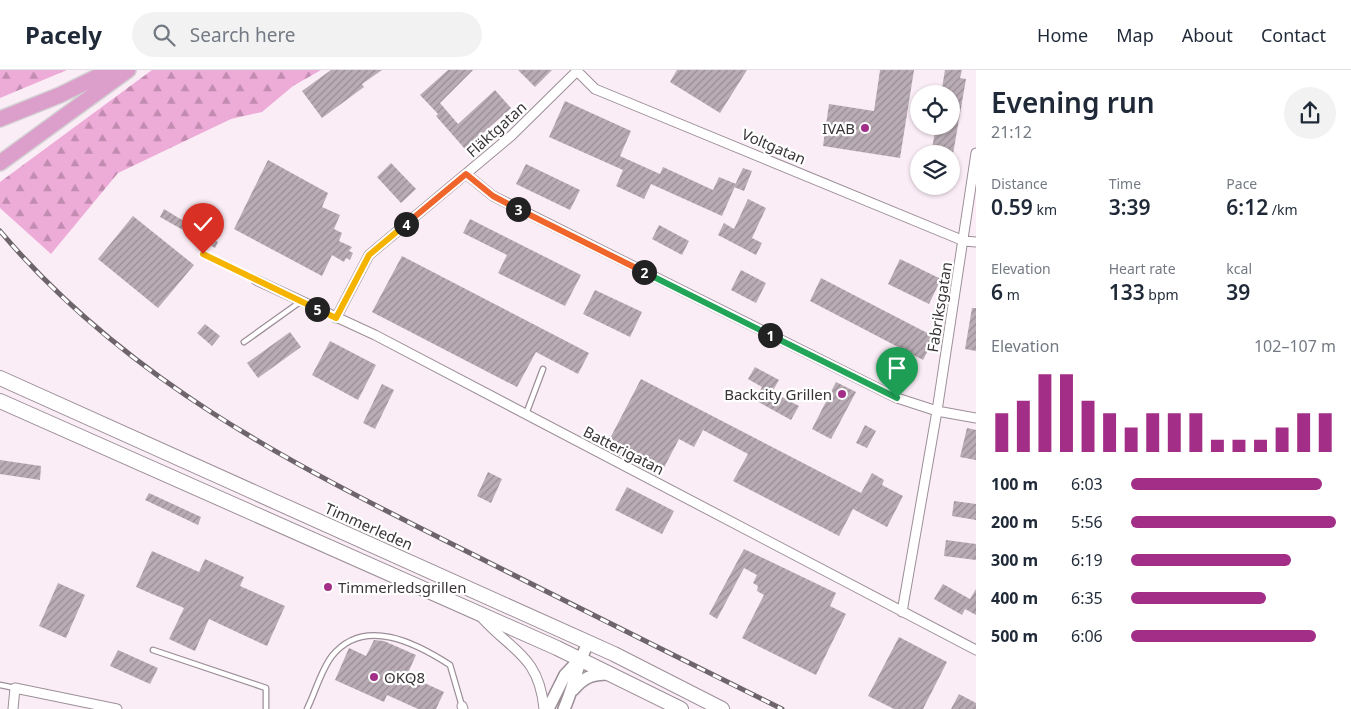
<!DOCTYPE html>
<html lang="en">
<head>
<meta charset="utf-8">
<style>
  :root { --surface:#fff; --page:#f2f2f3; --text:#1f2937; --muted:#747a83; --line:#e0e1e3; --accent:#a32e87 }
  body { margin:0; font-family:"Noto Sans",sans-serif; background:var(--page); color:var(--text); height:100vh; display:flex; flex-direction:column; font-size:19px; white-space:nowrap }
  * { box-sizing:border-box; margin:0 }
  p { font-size:16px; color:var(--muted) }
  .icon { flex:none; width:28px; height:28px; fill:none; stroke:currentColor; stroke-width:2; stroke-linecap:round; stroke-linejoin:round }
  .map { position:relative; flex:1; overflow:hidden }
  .side { display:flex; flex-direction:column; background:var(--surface); width:375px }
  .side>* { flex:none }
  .tools { position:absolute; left:910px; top:15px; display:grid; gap:10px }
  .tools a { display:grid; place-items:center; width:50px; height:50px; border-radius:50%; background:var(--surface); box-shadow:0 1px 4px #0004; font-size:25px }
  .pin { position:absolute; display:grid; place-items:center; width:42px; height:42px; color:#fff; margin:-51px -21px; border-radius:50% 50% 50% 0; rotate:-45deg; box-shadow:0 0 5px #0007 }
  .pin .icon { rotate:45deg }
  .km { position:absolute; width:25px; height:25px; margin:-12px; border-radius:50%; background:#222; color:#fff; font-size:14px; line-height:25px; text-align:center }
  .round { display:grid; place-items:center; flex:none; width:52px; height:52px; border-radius:26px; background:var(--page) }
  .summary { display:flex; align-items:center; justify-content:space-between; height:85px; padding:0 15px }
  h1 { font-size:28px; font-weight:600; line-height:38px }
  .metrics { display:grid; grid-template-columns:repeat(3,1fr); gap:8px; height:85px; padding:5px 15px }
  .metrics div { display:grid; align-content:center }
  .metrics b { font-size:21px; font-weight:600 }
  .metrics small { font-size:14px; font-weight:400 }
  .metrics p { font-size:14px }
  .chart { height:140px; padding:10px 15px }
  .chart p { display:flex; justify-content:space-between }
  .chart svg { width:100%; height:90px; margin-top:5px; stroke:var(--accent); stroke-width:6 }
  ul { padding:0 15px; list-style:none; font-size:16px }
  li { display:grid; grid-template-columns:80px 60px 1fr; align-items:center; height:38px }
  li i { height:12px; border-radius:6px; background:var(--accent) }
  header { display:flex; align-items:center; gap:30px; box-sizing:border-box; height:70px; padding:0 25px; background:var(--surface); border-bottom:1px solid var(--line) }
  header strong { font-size:24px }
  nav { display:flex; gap:28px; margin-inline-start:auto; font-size:18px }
  .search { width:350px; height:45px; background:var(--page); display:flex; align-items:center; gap:12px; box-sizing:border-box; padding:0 18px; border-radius:28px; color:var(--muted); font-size:19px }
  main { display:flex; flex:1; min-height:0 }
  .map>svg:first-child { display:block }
  .forest { fill:url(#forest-firs) }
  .building { fill:url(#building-hatch) }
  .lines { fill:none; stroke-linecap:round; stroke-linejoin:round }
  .service-casing { stroke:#9c8f98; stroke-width:7 }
  .minor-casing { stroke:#9c8f98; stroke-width:11 }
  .tertiary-casing { stroke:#9c8f98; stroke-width:14 }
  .secondary-casing { stroke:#9c8f98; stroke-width:16 }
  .trunk-casing { stroke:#d3d2d3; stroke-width:18 }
  .service { stroke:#fff; stroke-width:4.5 }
  .minor { stroke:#fff; stroke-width:9 }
  .tertiary { stroke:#fff; stroke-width:11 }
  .secondary { stroke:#fff; stroke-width:14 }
  .trunk { stroke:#dc9eca; stroke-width:15 }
  .rail-casing { stroke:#6d656a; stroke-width:5 }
  .rail { stroke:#fff; stroke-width:3; stroke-dasharray:9; stroke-linecap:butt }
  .split-1-casing { stroke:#fff; stroke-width:10 }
  .split-2-casing { stroke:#fff; stroke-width:10 }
  .split-3-casing { stroke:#fff; stroke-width:10 }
  .split-4-casing { stroke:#fff; stroke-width:10 }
  .split-5-casing { stroke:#fff; stroke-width:10 }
  .split-6-casing { stroke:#fff; stroke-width:10 }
  .split-1 { stroke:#22a559; stroke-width:6 }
  .split-2 { stroke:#22a559; stroke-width:6 }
  .split-3 { stroke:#f0652b; stroke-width:6 }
  .split-4 { stroke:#f0652b; stroke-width:6 }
  .split-5 { stroke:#f5b400; stroke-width:6 }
  .split-6 { stroke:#f5b400; stroke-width:6 }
  .poi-dot { fill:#a32e87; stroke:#fff; stroke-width:2 }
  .labels { text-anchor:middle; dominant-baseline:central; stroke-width:4.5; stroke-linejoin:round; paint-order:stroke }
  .poi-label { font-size:15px; fill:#393437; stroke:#fff; text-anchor:end }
  .street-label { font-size:15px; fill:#393437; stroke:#fff }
</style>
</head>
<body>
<header>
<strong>Pacely</strong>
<div class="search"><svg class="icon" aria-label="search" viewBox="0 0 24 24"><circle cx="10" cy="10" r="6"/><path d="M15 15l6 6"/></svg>Search here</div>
<nav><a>Home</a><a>Map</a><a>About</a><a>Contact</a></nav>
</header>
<main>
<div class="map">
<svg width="976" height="639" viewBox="0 0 976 639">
  <defs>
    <pattern id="forest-firs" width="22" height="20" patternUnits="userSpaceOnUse" patternTransform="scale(1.25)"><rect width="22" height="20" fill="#edabd8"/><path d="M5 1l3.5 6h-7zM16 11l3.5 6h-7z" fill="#c18cb0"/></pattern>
    <pattern id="building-hatch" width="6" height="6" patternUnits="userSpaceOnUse" patternTransform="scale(1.25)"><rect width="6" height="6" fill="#baacb5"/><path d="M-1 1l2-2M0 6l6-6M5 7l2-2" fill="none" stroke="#988d94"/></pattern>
  </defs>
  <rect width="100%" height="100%" fill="#fbedf6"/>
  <!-- forest -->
  <path class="forest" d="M0 0H67L0 28Z
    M152 0H321L293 16 262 42 231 49 118 103 51 184 0 138V112Z"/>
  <!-- building -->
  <path class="building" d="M331 0H382L362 14 364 17 322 48 302 21Z
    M448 0H473L440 33 458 54 495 20 511 38 465 79 436 46 438 44 420 25Z
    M518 0H552L535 17Z
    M677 0H747L720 43 670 12Z
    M880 0H914L900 88 823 76 829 34 874 41Z
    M945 0H962L960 8 966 9 953 84H931L936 56H951V24H941Z
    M565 31 631 61 620 86 660 104 663 97 713 120 719 107 736 114 722 146 651 114 644 129 616 116 623 100 549 67Z
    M268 90 328 123 322 137 340 145 334 159 342 163 339 171 352 177 349 181 353 183 350 190 346 188 344 192 332 185 322 206 234 159Z
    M391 93 416 119 401 133 377 107Z
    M526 94 580 120 570 140 516 114Z
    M743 98 752 101 744 121 734 117Z
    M748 129 766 138 752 168 762 173 756 185 718 165 724 153 734 159Z
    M164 139 218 172 215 178 160 147Z
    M133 146 194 195 158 238 98 189Z
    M470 149 581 205 565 236 498 203 507 185 463 163Z
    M659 155 689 171 682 185 652 169Z
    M402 186 589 283 578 304 536 282 517 317 372 242Z
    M900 189 941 209 929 234 888 214Z
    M741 200 766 213 756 233 731 220Z
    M821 208 935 267 923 290 810 231Z
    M595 220 642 242 630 267 583 244Z
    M972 238H976V281L965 279Z
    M205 254 220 266 212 276 197 263Z
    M290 262 301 277 258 308 247 293Z
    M330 271 376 295 358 330 312 305Z
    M755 297 779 310 772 322 799 336 791 350 755 330 762 317 748 309Z
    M641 309 861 423 872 403 884 410 882 415 903 426 887 457 853 439 839 466 733 411 748 384 703 360 694 377 679 369 659 407 605 378Z
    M836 312 856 322 831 369 812 359Z
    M382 314 394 320 375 359 363 353Z
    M865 355 876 361 867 378 856 373Z
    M967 358 976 360V390L960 387Z
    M0 390 41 396 40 410 0 404Z
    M488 402 502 409 491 433 477 426Z
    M627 417 674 441 662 464 615 440Z
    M149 423 201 447 198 455 145 430Z
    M954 431 976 434V450L952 446Z
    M946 470 976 474V490L944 486Z
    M744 479 836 523 830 536 846 544 816 605 742 568 764 525 757 521 758 516 753 513 757 505 744 498 717 549 709 544Z
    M152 481 199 502 205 489 244 507 240 516 285 536 267 576 209 549 195 581 169 569 184 538 136 517Z
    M58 513 85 525 66 568 39 556Z
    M943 514 970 529 976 519V545L965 539 962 545 934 529Z
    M899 567 947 592 923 639H894L868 626Z
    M374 570 384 571 416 585 407 605 444 622 436 639H418L387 625 384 632 335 610 349 578 366 586Z
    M118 580 158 598 150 614 110 596Z
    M959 624 976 633V639H951Z"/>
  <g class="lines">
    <defs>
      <path id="service" d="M203 184 256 210
        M244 272 300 232
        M526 344 543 299
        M153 580 266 618V639
        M0 615 15 618
        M307 639C315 623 321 600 332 586 364 546 416 573 450 595L462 636"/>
      <path id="minor" d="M577 1 595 19 964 171 976 172
        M466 104 493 126 897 328 937 341 976 348
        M256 210 375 265 976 580
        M336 248 369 185 511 66 578 0
        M902 542 937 341 976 83
        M482 548C513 582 539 586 544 639
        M462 636 463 639
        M13 639 15 618 117 639"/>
      <path id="tertiary" d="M573 620C584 607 592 604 608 604
        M548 639 565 605 579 590
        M564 639C574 617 577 594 588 573"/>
      <path id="secondary" d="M0 308 614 584 722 639
        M0 331 557 578 681 639"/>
      <path id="trunk" d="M0 49 60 25 111 0
        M0 93 128 0"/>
    </defs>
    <!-- service casing -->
    <use href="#service" class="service-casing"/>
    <!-- minor casing -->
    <use href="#minor" class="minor-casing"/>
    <!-- tertiary casing -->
    <use href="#tertiary" class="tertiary-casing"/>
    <!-- secondary casing -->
    <use href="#secondary" class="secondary-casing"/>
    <!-- trunk casing -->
    <use href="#trunk" class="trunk-casing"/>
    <!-- service -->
    <use href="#service" class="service"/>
    <!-- minor -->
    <use href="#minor" class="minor"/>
    <!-- tertiary -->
    <use href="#tertiary" class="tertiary"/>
    <!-- secondary -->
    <use href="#secondary" class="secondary"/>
    <!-- trunk -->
    <use href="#trunk" class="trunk"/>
    <defs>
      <path id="rail" d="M0 161C127 311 290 393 462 479 569 533 675 586 782 639"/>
    </defs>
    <!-- rail casing -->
    <use href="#rail" class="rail-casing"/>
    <!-- rail -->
    <use href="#rail" class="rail"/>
  </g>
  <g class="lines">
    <defs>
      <path id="split-1" d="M770 265 897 328"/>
      <path id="split-2" d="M644 202 770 265"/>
      <path id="split-3" d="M518 139 644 202"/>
      <path id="split-4" d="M406 154 466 104 493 126 518 139"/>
      <path id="split-5" d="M317 239 336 248 369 185 406 154"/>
      <path id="split-6" d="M203 184 317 239"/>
    </defs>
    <!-- split-1 casing -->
    <use href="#split-1" class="split-1-casing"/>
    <!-- split-2 casing -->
    <use href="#split-2" class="split-2-casing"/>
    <!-- split-3 casing -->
    <use href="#split-3" class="split-3-casing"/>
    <!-- split-4 casing -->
    <use href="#split-4" class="split-4-casing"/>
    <!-- split-5 casing -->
    <use href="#split-5" class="split-5-casing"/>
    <!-- split-6 casing -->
    <use href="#split-6" class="split-6-casing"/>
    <!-- split-1 -->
    <use href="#split-1" class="split-1"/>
    <!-- split-2 -->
    <use href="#split-2" class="split-2"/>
    <!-- split-3 -->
    <use href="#split-3" class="split-3"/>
    <!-- split-4 -->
    <use href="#split-4" class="split-4"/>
    <!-- split-5 -->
    <use href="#split-5" class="split-5"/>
    <!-- split-6 -->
    <use href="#split-6" class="split-6"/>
  </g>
  <!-- markers -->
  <g class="poi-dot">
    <circle cx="865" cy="58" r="5"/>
    <circle cx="842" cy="324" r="5"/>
    <circle cx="328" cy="517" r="5"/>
    <circle cx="374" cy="607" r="5"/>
  </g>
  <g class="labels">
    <!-- poi labels -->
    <g class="poi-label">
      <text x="855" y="58">IVAB</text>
      <text x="832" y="324">Backcity Grillen</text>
      <text x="338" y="517" text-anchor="start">Timmerledsgrillen</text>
      <text x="384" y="607" text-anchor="start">OKQ8</text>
    </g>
    <!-- street labels -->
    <g class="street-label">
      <text transform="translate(496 59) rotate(-42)">Fläktgatan</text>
      <text transform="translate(774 76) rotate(23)">Voltgatan</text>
      <text transform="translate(939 237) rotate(-81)">Fabriksgatan</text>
      <text transform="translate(624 380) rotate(27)">Batterigatan</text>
      <text transform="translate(369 456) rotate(24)">Timmerleden</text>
    </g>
  </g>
</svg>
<div class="tools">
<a><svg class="icon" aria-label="locate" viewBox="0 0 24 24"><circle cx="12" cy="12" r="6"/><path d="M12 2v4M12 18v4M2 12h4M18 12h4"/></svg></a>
<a><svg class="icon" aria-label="layers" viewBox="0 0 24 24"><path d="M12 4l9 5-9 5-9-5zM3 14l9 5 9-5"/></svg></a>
</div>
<div class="pin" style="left:897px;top:328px;background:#1e9e55"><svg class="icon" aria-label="arrive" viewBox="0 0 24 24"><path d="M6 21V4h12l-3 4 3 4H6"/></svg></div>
<div class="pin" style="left:203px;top:184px;background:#d93025"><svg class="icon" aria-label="check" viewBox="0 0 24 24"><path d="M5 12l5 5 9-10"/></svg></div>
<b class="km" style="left:770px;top:265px">1</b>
<b class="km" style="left:644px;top:202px">2</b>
<b class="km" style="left:518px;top:139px">3</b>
<b class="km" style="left:406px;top:154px">4</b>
<b class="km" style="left:317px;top:239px">5</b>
</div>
<section class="side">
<div class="summary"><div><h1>Evening run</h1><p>21:12</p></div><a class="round"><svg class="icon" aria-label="share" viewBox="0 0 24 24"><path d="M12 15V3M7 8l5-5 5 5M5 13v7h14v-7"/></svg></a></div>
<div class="metrics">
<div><p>Distance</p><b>0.59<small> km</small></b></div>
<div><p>Time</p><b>3:39</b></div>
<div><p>Pace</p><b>6:12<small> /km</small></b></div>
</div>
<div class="metrics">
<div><p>Elevation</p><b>6<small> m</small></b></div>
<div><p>Heart rate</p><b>133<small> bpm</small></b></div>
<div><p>kcal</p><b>39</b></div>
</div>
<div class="chart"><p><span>Elevation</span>102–107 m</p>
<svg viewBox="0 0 160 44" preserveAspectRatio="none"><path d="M5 44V25M15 44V19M25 44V6M35 44V6M45 44V19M55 44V25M65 44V32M75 44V25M85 44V25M95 44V25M105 44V38M115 44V38M125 44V38M135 44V32M145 44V25M155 44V25"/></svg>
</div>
<ul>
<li><b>100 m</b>6:03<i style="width:93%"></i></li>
<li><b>200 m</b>5:56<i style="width:100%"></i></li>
<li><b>300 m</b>6:19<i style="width:78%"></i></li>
<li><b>400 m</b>6:35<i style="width:66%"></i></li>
<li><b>500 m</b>6:06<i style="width:90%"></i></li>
</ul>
</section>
</main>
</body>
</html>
